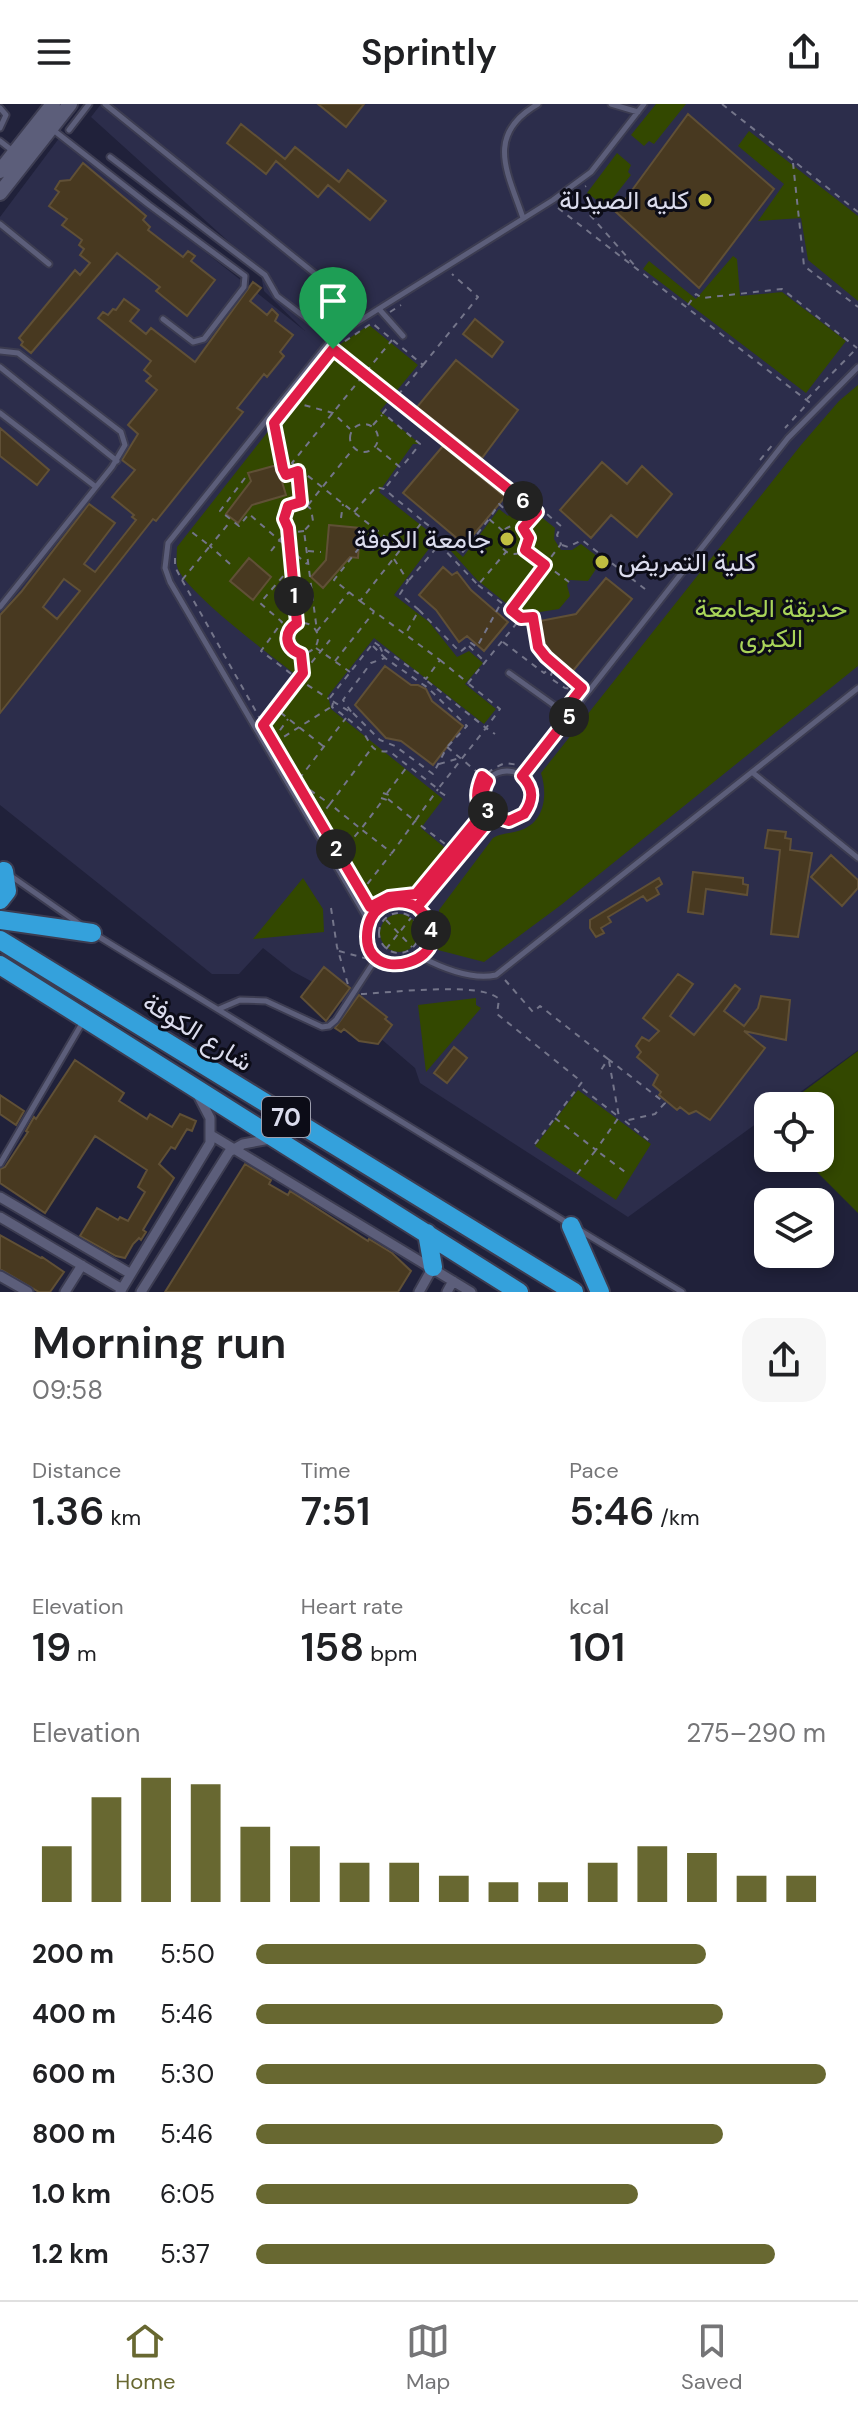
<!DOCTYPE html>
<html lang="en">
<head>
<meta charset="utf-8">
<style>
  :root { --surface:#fff; --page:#f6f6f6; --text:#202124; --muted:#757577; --line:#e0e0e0; --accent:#686831 }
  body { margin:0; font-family:"DM Sans",Vazirmatn,sans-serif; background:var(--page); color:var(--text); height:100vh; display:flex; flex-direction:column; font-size:30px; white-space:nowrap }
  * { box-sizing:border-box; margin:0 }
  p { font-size:26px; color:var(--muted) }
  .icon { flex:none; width:44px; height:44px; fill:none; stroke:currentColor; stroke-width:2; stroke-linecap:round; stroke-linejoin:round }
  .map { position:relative; height:1188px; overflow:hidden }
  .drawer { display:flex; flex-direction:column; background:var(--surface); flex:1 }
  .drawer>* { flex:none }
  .buttons { position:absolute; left:754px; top:988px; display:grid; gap:16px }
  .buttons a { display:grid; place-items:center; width:80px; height:80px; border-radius:16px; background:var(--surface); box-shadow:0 4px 12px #0003; font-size:40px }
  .pin { position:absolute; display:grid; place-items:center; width:68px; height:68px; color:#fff; margin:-82px -34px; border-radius:50% 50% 50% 0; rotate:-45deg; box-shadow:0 0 8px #0007 }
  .pin .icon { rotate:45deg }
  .km { position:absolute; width:40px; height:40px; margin:-20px; border-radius:50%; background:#222; color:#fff; font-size:22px; line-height:40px; text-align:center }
  .round { display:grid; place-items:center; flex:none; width:84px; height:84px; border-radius:24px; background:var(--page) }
  .head { display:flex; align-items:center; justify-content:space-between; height:136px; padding:0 32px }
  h1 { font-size:44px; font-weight:600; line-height:60px }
  .figures { display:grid; grid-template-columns:repeat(3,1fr); gap:12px; height:136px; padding:8px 32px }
  .figures div { display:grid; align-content:center }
  .figures b { font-size:40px; font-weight:600 }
  .figures small { font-size:22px; font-weight:400 }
  .figures p { font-size:22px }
  .chart { height:224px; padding:16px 32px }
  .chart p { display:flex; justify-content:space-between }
  .chart svg { width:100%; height:144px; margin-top:8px; stroke:var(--accent); stroke-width:6 }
  ul { padding:0 32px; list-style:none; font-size:26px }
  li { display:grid; grid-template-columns:128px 96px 1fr; align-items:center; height:60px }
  li i { height:20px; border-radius:10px; background:var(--accent) }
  header { display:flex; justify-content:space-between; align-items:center; height:104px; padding:0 32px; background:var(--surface); font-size:36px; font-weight:600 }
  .tab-bar { display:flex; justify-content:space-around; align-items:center; height:112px; border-top:2px solid var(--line); background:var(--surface); font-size:22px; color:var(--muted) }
  .tab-bar a { display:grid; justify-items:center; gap:4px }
  .tab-bar .active { color:var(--accent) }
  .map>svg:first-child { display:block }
  .built { fill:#2c2d4b }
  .green { fill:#334800 }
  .building { fill:#483920; stroke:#605036; stroke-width:2; fill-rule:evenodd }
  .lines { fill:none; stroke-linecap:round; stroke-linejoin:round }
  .lane-casing { stroke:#3c3c51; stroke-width:9 }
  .street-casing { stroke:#3c3c51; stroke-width:13 }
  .secondary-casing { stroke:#3c3c51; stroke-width:18 }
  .highway-casing { stroke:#3c3c51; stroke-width:22 }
  .path { stroke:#74758a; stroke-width:2; stroke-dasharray:6 6; stroke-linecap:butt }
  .lane { stroke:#5c5e7a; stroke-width:5 }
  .street { stroke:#5c5e7a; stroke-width:9 }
  .secondary { stroke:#5c5e7a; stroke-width:14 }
  .highway { stroke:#34a1dc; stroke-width:18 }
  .route-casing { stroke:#fff; stroke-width:16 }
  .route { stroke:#e11d48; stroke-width:10 }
  .poi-dot { fill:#c0be41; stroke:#0c0c17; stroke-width:3 }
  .labels { text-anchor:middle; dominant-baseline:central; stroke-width:6; stroke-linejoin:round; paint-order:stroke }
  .shield { fill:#0c0c17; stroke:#9d9ead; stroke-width:2 }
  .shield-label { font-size:24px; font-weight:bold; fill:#dbdced }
  .poi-label { font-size:26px; fill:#dbdced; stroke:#0c0c17; text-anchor:end }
  .park-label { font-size:26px; fill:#a9d459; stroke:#0c0c17 }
  .street-label { font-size:26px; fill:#dbdced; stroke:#0c0c17 }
</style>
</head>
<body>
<header><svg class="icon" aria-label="menu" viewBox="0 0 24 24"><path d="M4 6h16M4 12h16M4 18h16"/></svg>Sprintly<svg class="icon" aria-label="share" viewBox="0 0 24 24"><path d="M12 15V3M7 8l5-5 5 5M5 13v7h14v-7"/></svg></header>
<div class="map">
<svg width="858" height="1188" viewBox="0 0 858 1188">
  <rect width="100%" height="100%" fill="#20213a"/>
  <!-- built -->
  <path class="built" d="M101 0H858V946L781 1002H768V1011L628 1113 420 979 415 964 373 928 365 916 324 884 292 867 263 844 239 870H212L0 701V113L60 33 305 227 264 187 260 166 91 13Z"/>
  <!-- green -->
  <path class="green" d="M656 0H686L654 40 649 37 644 42 631 31Z
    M749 27 858 112V197L808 156 801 114 758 117 784 80 738 42Z
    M617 49 631 61 628 68 631 71 606 103 587 89Z
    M733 152 737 155 740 192 782 188 846 237 806 289 643 165 649 157 696 195Z
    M369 221 418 261 380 307 420 340H413L379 388 437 434 394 491 429 518 457 553 469 547 483 559 465 580 496 605 484 620 374 534 328 592 331 605 443 695 421 724 450 748 415 790 388 791 371 800 266 621 303 576C280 559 182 486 177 462 176 456 177 448 177 443L333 245Z
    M858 281V562L561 801 484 858 438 846 441 830 439 806 493 734C502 729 508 730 518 727 545 720 548 691 541 669L801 341 839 297Z
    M518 400 536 415 540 412 555 424 554 435 561 446H572L581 440 602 456 588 477 570 476 567 481 570 492 559 505 521 511 477 476 451 447 452 443 463 453 499 405 508 412Z
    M303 774 323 805 324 828 253 835Z
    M380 829a19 19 0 1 1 38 0a19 19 0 1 1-38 0Z
    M476 894V901L481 904 426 968 418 901Z
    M858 947V1109L803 1054H820V1002H784Z
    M578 986 651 1040 616 1096 535 1042Z"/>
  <!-- building -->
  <path class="building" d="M318 0H364L346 23Z
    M688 10 774 85 699 184 616 108Z
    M241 20 285 55 295 43 339 78 348 66 386 97 370 116 328 81 318 93 276 57 266 70 227 39Z
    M83 59 146 112 143 116 150 123 148 126 183 153 188 147 195 152 191 157 215 176 187 212 156 187 160 183 117 149 31 249 21 241 23 238 19 234 75 166 80 171 90 159 80 151 84 145 79 141 82 136 62 121 67 115 49 102 59 88 55 85 60 77 70 76Z
    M253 178 261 184 250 197 267 211 272 205 278 211 275 217 293 231 280 248 284 252 267 273 264 270 237 304 243 308 156 417 153 415 0 609V511L21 488 89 400 115 419 84 460 95 468 136 416 132 413 134 411 112 393 135 366 122 356 138 330 128 321 157 286 146 277 151 272 144 266 151 257 98 214 103 208 108 211 113 205 116 206 124 195 139 206 130 217 146 230 151 224 195 258ZM64 475 80 487 57 515 43 503Z
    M475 215 503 238 492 253 463 230Z
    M456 256 518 306 482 354 417 303Z
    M0 324 49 366 37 381 0 352Z
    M443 342 505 393 465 441 403 389Z
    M602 358 627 380 642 362 672 390 637 433 611 411 591 434 560 406Z
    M277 361 286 391 252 401 238 419 226 410 251 377 248 369Z
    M329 421 360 424 358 454 350 453 323 484 311 473 326 456Z
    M249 454 271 473 253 496 230 477Z
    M443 463 452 471 457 468 471 486 508 518 484 547 467 532 459 538 436 506 419 491Z
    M606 474 632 495 572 568 545 546 540 517 576 510Z
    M385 562 411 581H418L426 585 432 597 463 622 433 661 401 637 386 634 355 601Z
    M768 726 786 728 785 734 791 735 790 746 812 749 798 833 771 830 780 746 765 744Z
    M831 751 858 776V784L842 802 811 773Z
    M693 768 743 774V780L748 781 747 791 706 785 703 810 688 808Z
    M659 774 662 780 656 784 659 790 647 797 643 792 608 813 611 818 601 824 604 829 596 833 590 824V816Z
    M324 863 350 884 326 917 301 893Z
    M678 870 693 880 670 912 694 931 735 881 740 885 724 907 744 922 758 904 761 892 790 896 786 936 744 927 765 944 710 1016 696 1007 689 1010 680 1003 677 1006 659 991 661 988 653 981 658 971 637 953 641 948 636 942 642 933 649 937 659 927 643 914Z
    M359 891 387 913 385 915 392 921 378 940 359 937 344 925 341 928 335 924Z
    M454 943 467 954 447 979 434 969Z
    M75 956 124 989 119 997 147 1015 150 1010 172 1023 180 1010 196 1017 192 1027 187 1025 175 1045 171 1043 159 1060 174 1074 143 1126 146 1128 141 1136 139 1134 133 1140 125 1154 116 1152 80 1132 97 1104 118 1116 120 1113 128 1117 145 1088 138 1083 147 1066 95 1032 45 1109 0 1079V1065L5 1063 28 1028 26 1027 34 1013 36 1015Z
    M0 991 24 1007 16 1021 0 1010Z
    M245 1060 271 1076 269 1080 288 1091 290 1087 368 1137 369 1135 392 1149 411 1167 398 1188H165Z
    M0 1131 41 1154 42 1153 64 1168 50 1188H39L0 1165Z"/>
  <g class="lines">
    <defs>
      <path id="lane" d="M105 0 314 169
        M611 0 638 8
        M0 4 6 11 0 24
        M52 25 149 101 245 172 244 183 204 235 193 238 163 215
        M69 26 89 0
        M0 37 14 48
        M110 53 265 171 277 192 332 234
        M523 114C508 69 484 31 538 0
        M0 120 49 160
        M379 205 403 232
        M0 247 18 249 121 328 125 341 112 363 0 503
        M0 263 117 357
        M0 309 96 383
        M509 569 569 612
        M482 692a25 25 0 1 1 50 0a25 25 0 1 1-50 0Z
        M752 668 858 754
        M522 672 788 334 858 263
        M11 772 81 821
        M367 829a32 32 0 1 1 64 0a32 32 0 1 1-64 0Z
        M417 803 493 712
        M369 818 170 478 165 464 168 439 332 234 553 96 591 68 644 0
        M96 831 569 1120
        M421 853C442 864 472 876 496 871L858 584
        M219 905 240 896 266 897 322 923 329 922 336 916 377 853
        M0 1060 84 916
        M581 1127 682 1188"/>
      <path id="street" d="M211 1031 471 1188
        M0 1093 131 1170
        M0 1113 122 1185
        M0 1172 28 1188
        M65 1188 82 1161
        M120 1188 210 1039V1014L198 991
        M141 1188 229 1048 243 1040 270 1035
        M419 1188 433 1163
        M447 1188 453 1177"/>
      <path id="secondary" d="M0 67 53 0
        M0 89 70 0"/>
      <path id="highway" d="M0 796 7 787 4 767
        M0 816 92 829
        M0 836 574 1188
        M0 861 519 1188
        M571 1122 600 1188
        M427 1129 433 1163"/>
    </defs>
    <!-- lane casing -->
    <use href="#lane" class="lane-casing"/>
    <!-- street casing -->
    <use href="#street" class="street-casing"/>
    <!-- secondary casing -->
    <use href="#secondary" class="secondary-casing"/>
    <!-- highway casing -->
    <use href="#highway" class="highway-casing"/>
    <!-- path -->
    <path class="path" d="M722 0 858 108
      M793 59 804 162 858 203
      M574 93 636 163
      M566 97 586 82
      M558 104 809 298 785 324
      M688 201 696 190 702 194 782 185 857 244
      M390 208 401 201
      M335 244 372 219 423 261 383 309 420 340 401 364
      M334 246 537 408
      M423 261 478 193 452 170
      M807 295 856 245
      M293 298 333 309 350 325
      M274 319 283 365 286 371 298 367
      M350 334a14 14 0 1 1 28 0a14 14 0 1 1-28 0Z
      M373 321 382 311
      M377 344 401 364 385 384
      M760 356 774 339
      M299 369 301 398
      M245 374 220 407 239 422 249 410 307 460
      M308 401 353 345
      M354 408 376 383 384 385 423 417 401 445C366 418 332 391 298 364L292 359 392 236
      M341 414 343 400
      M424 418 463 448 489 415
      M500 436a14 14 0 1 1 28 0a14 14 0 1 1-28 0Z
      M288 425 297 518
      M374 425 334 476 360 497 401 445
      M304 427 296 428 285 420V406L292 400 304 399 311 405 313 417 304 427 317 527 349 488
      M503 427 489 415 499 400 508 408 519 395
      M439 440 478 481 506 448
      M562 441 568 443 582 436 645 485
      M526 446 569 478
      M271 447 286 428
      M308 447 321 448
      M175 454V463L182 476 210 442 189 426
      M394 455 408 477 400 490 419 506 406 529
      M230 460 210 442 230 418
      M291 463 260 499 282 518 261 547 298 575 330 536
      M182 476 263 620
      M409 476 444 435
      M478 481 511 506 561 440 557 431 561 422 542 406 537 408 523 424
      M360 497 440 556 426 575 374 538 329 595 352 609 343 596 371 559 385 554 428 584 467 622 447 643
      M419 506 460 548 471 539 477 543 501 499
      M522 514 533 513 538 543 582 583
      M288 534a15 15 0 1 1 30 0a15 15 0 1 1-30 0Z
      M503 538 544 569 555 560 550 574 565 584 577 586
      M373 542 385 554 380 543
      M469 542 484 557
      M316 544 350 568
      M301 550 303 568
      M440 556 468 579 521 514 512 507
      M335 557 374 508
      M469 580 500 605 486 624 495 630
      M333 599 332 603C342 610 351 617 360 625 371 635 368 650 389 647L438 685 486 624 426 576
      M353 609 380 636 395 642 433 670 447 643 488 677
      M264 620 275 606
      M273 636 288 615
      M274 639 331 603
      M323 642 276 605 298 575 329 595
      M439 660 460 654
      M299 675 346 614
      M300 679 330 700 371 645
      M440 688 446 692
      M383 689 389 691 387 696 381 694Z
      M387 689 407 663
      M388 695 415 717 438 685
      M319 714 330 700 361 725 383 696
      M339 751 361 725 392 749 415 717 453 746 482 710C469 683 480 670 505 659L519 661
      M348 766 361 788 391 750
      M361 788 370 803 389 793 414 792 425 781
      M331 804 337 843 349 884
      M379 829a20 20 0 1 1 40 0a20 20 0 1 1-40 0Z
      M386 816 412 843
      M386 845 411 814
      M339 847 368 855
      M505 876 533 908 540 902 608 955 601 966
      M361 890C389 889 481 877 499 895L497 910 582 978 535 1040
      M608 955 665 999 655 1010 624 1017
      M609 957 619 1013
      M555 1014 596 1046 619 1013 580 983
      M625 1017 652 1039
      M577 1070 596 1046 629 1071"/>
    <!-- lane -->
    <use href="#lane" class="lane"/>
    <!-- street -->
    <use href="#street" class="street"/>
    <!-- secondary -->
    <use href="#secondary" class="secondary"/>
    <!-- highway -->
    <use href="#highway" class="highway"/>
  </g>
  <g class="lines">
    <defs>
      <path id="route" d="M333 245 274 319 283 365 286 371 298 367 301 398 288 402 284 415 288 424 297 519C283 528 284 544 301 550L303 569 263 621 370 803 389 793 416 790 482 710C475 696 476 686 482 672L488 677C481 690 482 701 493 712L417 803C398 793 373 799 368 823 355 891 475 855 417 803L493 712 509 717 524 710C534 696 534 684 522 672L569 612 563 608 582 584 546 553 538 543 533 513 521 514 511 506 545 461 525 446 529 434 523 424 537 408 333 245"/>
    </defs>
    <!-- route casing -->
    <use href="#route" class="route-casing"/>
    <!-- route -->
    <use href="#route" class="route"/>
  </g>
  <!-- markers -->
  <g class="poi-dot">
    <circle cx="705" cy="96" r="8"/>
    <circle cx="507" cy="435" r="8"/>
    <circle cx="602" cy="458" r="8"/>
  </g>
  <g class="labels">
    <!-- shield labels -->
    <rect class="shield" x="262" y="993" width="48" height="40" rx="6"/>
    <g class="shield-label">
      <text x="286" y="1013">70</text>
    </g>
    <!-- poi labels -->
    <g class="poi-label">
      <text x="689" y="96">كليه الصيدلة</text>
      <text x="491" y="435">جامعة الكوفة</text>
      <text x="618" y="458" text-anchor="start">كلية التمريض</text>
    </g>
    <!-- park labels -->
    <g class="park-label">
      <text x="771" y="504">حديقة الجامعة<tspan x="771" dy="30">الكبرى</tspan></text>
    </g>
    <!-- street labels -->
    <g class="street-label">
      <text transform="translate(198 928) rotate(32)">شارع الكوفة</text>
    </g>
  </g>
</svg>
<div class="buttons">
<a><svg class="icon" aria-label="locate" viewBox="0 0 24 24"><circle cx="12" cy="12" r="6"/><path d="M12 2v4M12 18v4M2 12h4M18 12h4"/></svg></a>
<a><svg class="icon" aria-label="layers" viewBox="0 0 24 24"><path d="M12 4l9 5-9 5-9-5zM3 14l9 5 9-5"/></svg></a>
</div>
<div class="pin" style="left:333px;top:245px;background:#1e9e55"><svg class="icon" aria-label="arrive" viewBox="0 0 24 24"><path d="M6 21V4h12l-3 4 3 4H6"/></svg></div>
<b class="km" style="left:294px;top:492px">1</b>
<b class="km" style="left:336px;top:745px">2</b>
<b class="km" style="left:488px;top:707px">3</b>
<b class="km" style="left:431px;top:826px">4</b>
<b class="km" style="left:569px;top:613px">5</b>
<b class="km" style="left:523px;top:397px">6</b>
</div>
<section class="drawer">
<div class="head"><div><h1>Morning run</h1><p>09:58</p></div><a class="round"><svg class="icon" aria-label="share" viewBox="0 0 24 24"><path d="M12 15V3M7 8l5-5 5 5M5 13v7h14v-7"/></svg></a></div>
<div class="figures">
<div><p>Distance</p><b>1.36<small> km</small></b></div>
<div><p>Time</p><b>7:51</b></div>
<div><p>Pace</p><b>5:46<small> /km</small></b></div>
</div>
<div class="figures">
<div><p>Elevation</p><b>19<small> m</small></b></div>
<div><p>Heart rate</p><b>158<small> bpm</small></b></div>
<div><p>kcal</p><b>101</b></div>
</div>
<div class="chart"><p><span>Elevation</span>275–290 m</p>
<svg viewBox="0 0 160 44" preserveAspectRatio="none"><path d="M5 44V27M15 44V12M25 44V6M35 44V8M45 44V21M55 44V27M65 44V32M75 44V32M85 44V36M95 44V38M105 44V38M115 44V32M125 44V27M135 44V29M145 44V36M155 44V36"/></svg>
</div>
<ul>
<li><b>200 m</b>5:50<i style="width:79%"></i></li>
<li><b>400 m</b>5:46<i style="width:82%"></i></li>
<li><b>600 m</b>5:30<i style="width:100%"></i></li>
<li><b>800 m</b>5:46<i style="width:82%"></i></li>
<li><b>1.0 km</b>6:05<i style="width:67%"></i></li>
<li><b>1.2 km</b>5:37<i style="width:91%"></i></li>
</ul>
</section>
<nav class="tab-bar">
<a class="active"><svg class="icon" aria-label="home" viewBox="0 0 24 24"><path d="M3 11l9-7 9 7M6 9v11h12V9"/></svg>Home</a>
<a><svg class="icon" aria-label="map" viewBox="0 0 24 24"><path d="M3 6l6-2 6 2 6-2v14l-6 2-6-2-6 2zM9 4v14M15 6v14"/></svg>Map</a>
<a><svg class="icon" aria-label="saved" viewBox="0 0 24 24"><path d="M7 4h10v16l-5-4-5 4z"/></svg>Saved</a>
</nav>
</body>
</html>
